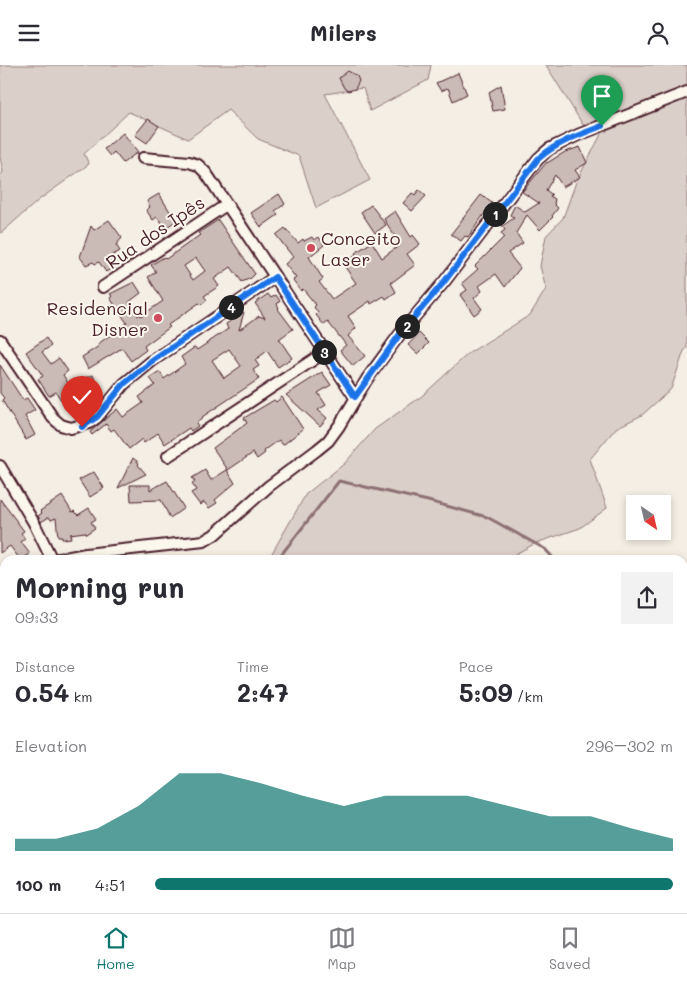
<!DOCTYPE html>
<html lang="en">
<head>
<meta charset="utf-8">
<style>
  :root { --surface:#fff; --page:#f2f2f3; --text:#2b2b33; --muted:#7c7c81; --line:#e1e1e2; --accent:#0f766e }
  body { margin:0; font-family:Mali,sans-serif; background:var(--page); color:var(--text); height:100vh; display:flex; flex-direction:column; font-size:19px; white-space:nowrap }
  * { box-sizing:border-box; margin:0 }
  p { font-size:16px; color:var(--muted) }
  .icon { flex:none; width:28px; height:28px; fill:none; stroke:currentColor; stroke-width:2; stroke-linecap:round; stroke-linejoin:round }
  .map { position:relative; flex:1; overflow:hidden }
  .details { position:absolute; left:0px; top:490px; width:688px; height:359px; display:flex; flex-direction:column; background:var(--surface); border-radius:15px 15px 0 0; box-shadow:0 2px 8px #0003 }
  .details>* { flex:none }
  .needle { width:32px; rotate:146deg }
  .controls { position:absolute; left:626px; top:430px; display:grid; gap:10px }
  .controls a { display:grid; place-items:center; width:45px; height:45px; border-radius:0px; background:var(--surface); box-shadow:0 2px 8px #0003; font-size:25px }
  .pin { position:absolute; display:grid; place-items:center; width:42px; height:42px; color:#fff; margin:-51px -21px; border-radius:50% 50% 50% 0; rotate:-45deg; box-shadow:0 0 5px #0007 }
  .pin .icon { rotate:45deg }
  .km { position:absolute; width:25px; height:25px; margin:-12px; border-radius:50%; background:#222; color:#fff; font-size:14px; line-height:25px; text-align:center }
  .round { display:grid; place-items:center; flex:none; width:52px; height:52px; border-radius:0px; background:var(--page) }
  .overview { display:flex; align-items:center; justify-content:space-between; height:85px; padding:0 15px }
  h1 { font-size:28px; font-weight:700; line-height:38px }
  .metrics { display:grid; grid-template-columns:repeat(3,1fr); gap:8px; height:85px; padding:5px 15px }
  .metrics div { display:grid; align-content:center }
  .metrics b { font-size:25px; font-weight:700 }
  .metrics small { font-size:14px; font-weight:400 }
  .metrics p { font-size:14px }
  .chart { height:140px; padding:10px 15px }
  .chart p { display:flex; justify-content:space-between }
  .chart svg { width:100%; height:90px; margin-top:5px; fill:var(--accent); opacity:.7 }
  ul { padding:0 15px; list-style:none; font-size:16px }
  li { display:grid; grid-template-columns:80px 60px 1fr; align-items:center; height:38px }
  li i { height:12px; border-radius:6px; background:var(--accent) }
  header { display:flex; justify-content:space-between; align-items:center; height:65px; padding:0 15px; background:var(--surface); font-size:22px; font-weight:700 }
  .tabs { display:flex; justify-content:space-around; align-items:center; height:70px; border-top:1px solid var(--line); background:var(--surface); font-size:14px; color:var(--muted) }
  .tabs a { display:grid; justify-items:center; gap:2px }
  .tabs .on { color:var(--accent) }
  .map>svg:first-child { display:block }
  .green { fill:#dbd0c9; stroke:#92787a }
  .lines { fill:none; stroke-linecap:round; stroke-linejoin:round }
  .stream { stroke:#8d7174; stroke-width:3 }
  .building { fill:#cabbb6; stroke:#4a1f2b; fill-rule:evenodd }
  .minor-casing { stroke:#4a1f2b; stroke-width:14 }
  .minor { stroke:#fbf7ec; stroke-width:10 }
  .route-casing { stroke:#fff; stroke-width:10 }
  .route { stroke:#1a73e8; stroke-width:6 }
  .poi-dot { fill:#d1495b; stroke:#fbf7ec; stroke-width:2 }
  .labels { text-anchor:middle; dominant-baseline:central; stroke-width:4; stroke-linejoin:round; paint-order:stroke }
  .street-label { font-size:18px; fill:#4a1f2b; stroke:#fbf7ec }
  .poi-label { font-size:18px; fill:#4a1f2b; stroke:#fbf7ec; text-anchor:start }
</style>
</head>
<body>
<header><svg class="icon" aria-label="menu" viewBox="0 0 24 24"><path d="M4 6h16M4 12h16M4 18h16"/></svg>Milers<svg class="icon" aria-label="person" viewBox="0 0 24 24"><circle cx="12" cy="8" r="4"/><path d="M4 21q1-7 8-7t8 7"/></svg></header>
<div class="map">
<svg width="687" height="848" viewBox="0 0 687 848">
  <rect width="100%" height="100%" fill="#f4eee4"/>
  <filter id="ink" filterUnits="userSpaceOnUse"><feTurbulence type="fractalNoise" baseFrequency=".02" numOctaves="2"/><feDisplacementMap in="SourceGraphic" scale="10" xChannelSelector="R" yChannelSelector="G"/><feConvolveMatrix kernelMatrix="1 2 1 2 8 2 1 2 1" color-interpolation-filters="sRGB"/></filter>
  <g filter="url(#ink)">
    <!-- green -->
    <path class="green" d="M0 0H431L428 15 370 46 363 23 325 29 370 115 316 143 299 91 258 74 228 45 188 74 129 47 84 89 89 99 40 134 0 169V111L3 107 0 92Z
      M546 0H687V283L684 286 671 324 642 350 616 363 590 394 607 443 580 463 536 478 504 495H268L306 429 344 399 375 364 422 331 469 288 530 250 546 224 540 201 546 171 563 153 576 117 606 60 602 61 599 56 583 60Z
      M0 562 5 563V844H189V848H0Z"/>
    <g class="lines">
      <!-- stream -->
      <path class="stream" d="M277 495 339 416 428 436 487 452 545 484 555 495
        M0 527 5 525
        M682 602 687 601"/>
    </g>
    <!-- building -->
    <path class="building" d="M348 6 357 11 359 16 355 24 348 26 344 23 339 13Z
      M458 8 467 29 453 36 448 23 441 26 436 18Z
      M501 20 505 44 493 46 489 27Z
      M148 54 159 61 147 78 135 70Z
      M123 68 138 87 123 98 114 87 110 91 104 84Z
      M580 82 587 98 575 105 580 112 563 122 555 110 546 125 552 130 550 131 555 134 554 139 558 143 552 151 553 152 540 165 527 150 516 168 523 178 508 188 520 203 505 222 496 209 479 221 482 226 474 233 482 244 474 250 460 230 467 225 462 218 478 204 475 201 504 172 501 168 505 165 502 161 514 153 510 150 515 140 525 147 539 138 522 127 547 97V98L565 87Z
      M419 125 426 131 412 146 403 138 412 128 415 130Z
      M159 129 176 156 165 163 157 152 153 155 146 145 150 142 147 136Z
      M279 129 285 139 275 146 278 150 261 162 251 148Z
      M481 130 492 138 468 172 465 171 461 176 451 169Z
      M371 140 386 160 375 168 361 147Z
      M395 146 411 172 413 170 420 179 407 189 415 200 391 218 396 227 386 234 384 231 371 239 370 236 348 251 356 263 348 271 365 291 353 301 340 285 346 280 328 257 324 260 316 250 318 248 314 242 316 240 303 224 301 226 293 215 296 213 285 199 293 192 276 170 285 163 298 178 303 174 304 176 312 172 314 175 319 172 324 180 309 192 323 214 319 217 332 234 356 218 343 199 356 190 355 188 372 177 382 193 400 180 384 154Z
      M109 155 122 173 116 180 120 186 111 191 117 200 106 207 99 197 95 199 93 197 86 200 80 192 91 161 94 165Z
      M218 155 255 209 251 213 242 217 231 202 214 214 219 221 204 231 207 235 201 240 199 238 168 260 170 262 144 281 146 285 131 296 122 283 88 304 82 292 99 281 98 279 127 258 110 233 112 231 110 229 134 217 141 228 129 237 138 251 140 249 141 251 163 236 148 212 156 207 151 200 164 192 166 194 200 170 198 168ZM196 193 205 206 193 215 184 201Z
      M268 229 271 233 276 230 280 236 277 239 279 243 278 244 293 264 279 274 292 293 278 302 267 286 255 295 259 301 253 305 259 314 202 352 203 353 196 358 198 361 191 366 189 363 165 379 158 368 144 378 142 374 129 384 114 364 111 366 106 359 92 370 90 367 117 344 123 352 143 338 139 332 155 320 150 313 160 307 164 314 185 299 181 292 195 282 197 285 228 264 226 259 244 247 239 265 259 251 265 253 255 238ZM229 284 241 301 224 313 212 295Z
      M419 268 429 278 418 289 408 280Z
      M46 273 51 281 42 287 51 299 59 293 68 306 63 310 76 330 66 337 64 333 61 335 56 327 49 331 38 314 43 311 26 287Z
      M0 300 23 335 27 333 35 345 25 351 35 370 26 375 2 335 4 333 0 328Z
      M322 307 331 320 318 328 326 340 318 345 327 353 320 361 286 330Z
      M93 310 99 325 92 328 86 313Z
      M282 332 303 364 283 380 279 375 264 386 265 388 257 394 253 388 228 405 213 383 247 358 244 353 274 335 276 337Z
      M133 393 139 398 138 400 146 409 118 423Z
      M205 405 211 415 227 405 235 418 215 435 217 438 209 443 204 437 200 440 191 428 196 425 192 419 195 417 192 413Z
      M94 407 104 423 90 432 79 415Z
      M167 416 184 443 170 453 161 435 131 436 130 420H150V425Z
      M62 431 72 447 74 446 78 450 89 443 96 454 91 457 95 463 86 469 85 467 70 469 71 473 62 474V472H58L56 453 51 455 49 452 41 457 38 451 42 448 40 446Z
      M0 434 24 466 21 468 25 474 21 477 30 489 22 494 20 492 19 493 10 481 0 488Z"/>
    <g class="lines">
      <defs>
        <path id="minor" d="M143 93 189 97 198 100 206 108 355 332
          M103 222 226 140
          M0 275 53 353 61 360 71 363 89 358 97 352 124 319 152 296 275 212
          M168 391 325 287
          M0 401 34 458 52 495
          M54 495 86 489 204 476 214 470 269 421 317 385 328 376 339 361 367 314 400 269 444 217 538 94 549 84 578 70 687 27
          M0 513 5 512
          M682 794 687 800
          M236 844 239 848
          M463 844 466 848
          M607 844 610 848
          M412 848 418 844"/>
      </defs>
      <!-- minor casing -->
      <use href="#minor" class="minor-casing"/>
      <!-- minor -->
      <use href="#minor" class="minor"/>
    </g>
  </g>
  <g class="lines" filter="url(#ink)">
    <defs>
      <path id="route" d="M82 362 97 352 124 319 152 296 275 212 355 332 400 269 444 217 538 94C556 78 578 70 602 61"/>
    </defs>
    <!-- route casing -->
    <use href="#route" class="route-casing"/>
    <!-- route -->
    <use href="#route" class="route"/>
  </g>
  <!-- markers -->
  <g class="poi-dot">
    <circle cx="311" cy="183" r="5"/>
    <circle cx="158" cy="253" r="5"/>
  </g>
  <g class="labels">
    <!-- street labels -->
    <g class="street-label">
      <text transform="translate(155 167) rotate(-34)">Rua dos Ipês</text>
    </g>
    <!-- poi labels -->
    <g class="poi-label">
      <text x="321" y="173">Conceito<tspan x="321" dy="21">Laser</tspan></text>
      <text x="148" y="243" text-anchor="end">Residencial<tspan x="148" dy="21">Disner</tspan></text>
    </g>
  </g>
</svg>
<div class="controls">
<a><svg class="needle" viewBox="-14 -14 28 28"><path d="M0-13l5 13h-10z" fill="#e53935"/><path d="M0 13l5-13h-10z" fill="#7c7c81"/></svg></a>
</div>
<div class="pin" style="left:602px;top:61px;background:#1e9e55"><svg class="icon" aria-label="arrive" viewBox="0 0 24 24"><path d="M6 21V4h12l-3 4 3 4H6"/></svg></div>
<div class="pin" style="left:82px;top:362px;background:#d93025"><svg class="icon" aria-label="check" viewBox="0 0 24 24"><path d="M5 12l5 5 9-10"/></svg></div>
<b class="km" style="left:495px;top:149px">1</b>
<b class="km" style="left:407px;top:261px">2</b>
<b class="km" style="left:324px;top:287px">3</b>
<b class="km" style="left:231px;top:242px">4</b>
<section class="details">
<div class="overview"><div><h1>Morning run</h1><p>09:33</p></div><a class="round"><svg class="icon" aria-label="share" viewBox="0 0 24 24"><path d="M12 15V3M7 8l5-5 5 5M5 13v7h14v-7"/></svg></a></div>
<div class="metrics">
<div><p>Distance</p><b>0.54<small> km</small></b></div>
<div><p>Time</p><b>2:47</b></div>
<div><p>Pace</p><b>5:09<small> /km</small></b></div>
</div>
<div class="chart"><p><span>Elevation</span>296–302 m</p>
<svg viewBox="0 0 160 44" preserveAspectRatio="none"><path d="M0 44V38L10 38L20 33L30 22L40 6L50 6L60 11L70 17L80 22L90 17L100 17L110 17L120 22L130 27L140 27L150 33L160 38V44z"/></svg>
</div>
<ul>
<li><b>100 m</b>4:51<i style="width:100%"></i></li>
</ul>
</section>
</div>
<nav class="tabs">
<a class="on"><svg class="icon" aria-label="home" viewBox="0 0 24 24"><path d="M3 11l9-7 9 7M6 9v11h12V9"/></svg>Home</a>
<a><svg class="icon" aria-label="map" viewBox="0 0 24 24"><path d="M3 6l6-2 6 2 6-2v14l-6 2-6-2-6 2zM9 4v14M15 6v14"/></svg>Map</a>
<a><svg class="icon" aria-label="saved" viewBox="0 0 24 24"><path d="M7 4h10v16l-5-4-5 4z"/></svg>Saved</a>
</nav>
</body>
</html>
